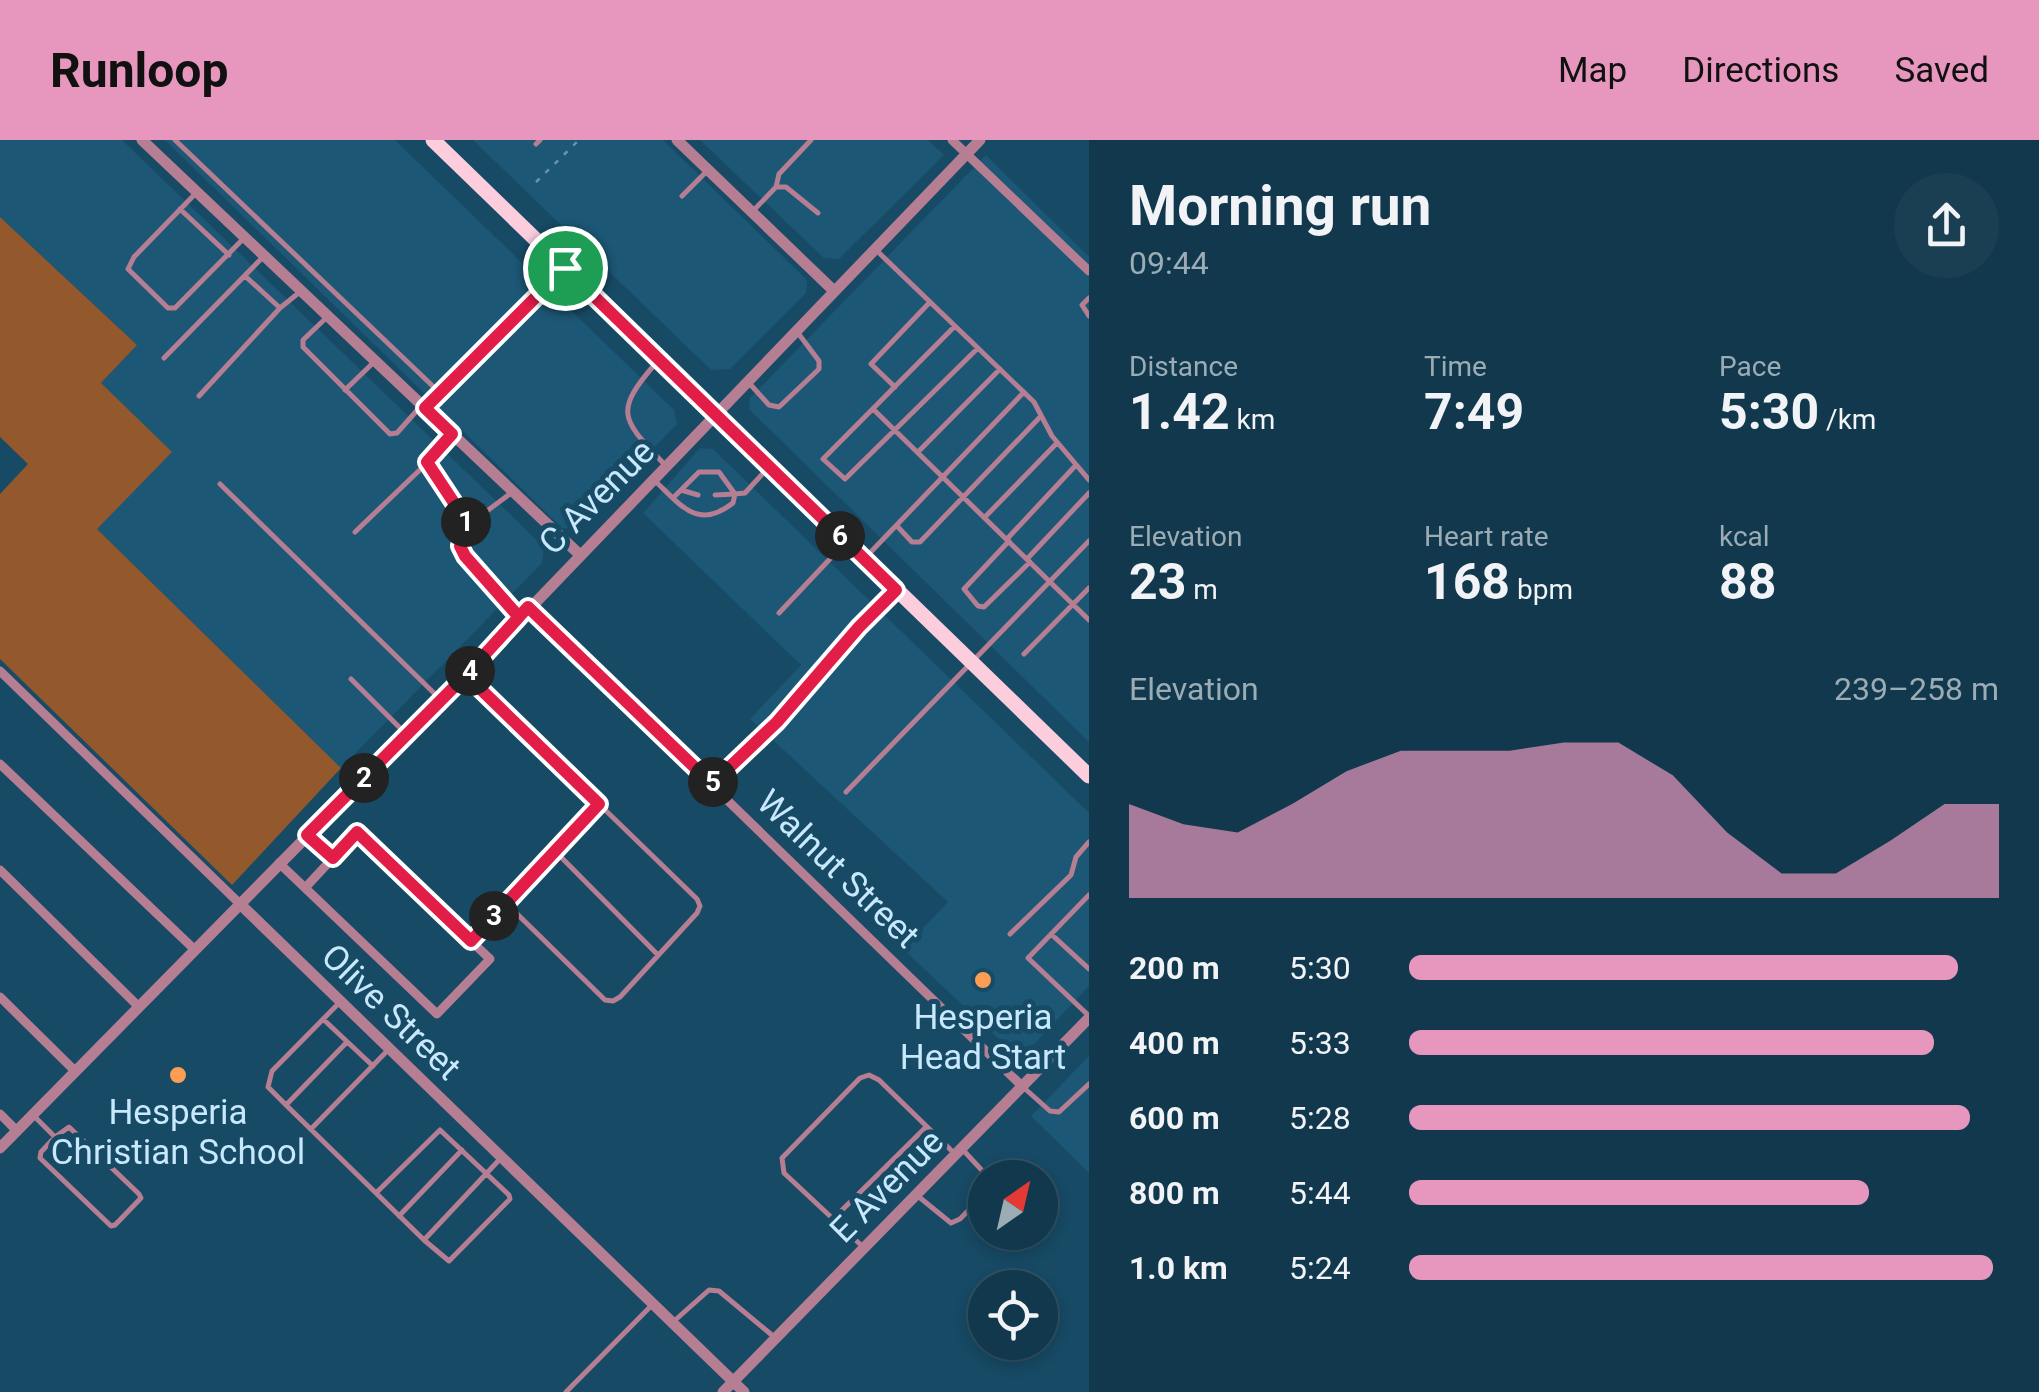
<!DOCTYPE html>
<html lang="en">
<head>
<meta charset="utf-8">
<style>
  :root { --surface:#11384c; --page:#1a3f53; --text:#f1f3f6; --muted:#9cacb5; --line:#305264; --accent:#e797bd }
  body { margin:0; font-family:Roboto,sans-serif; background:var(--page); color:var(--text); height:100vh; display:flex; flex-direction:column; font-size:38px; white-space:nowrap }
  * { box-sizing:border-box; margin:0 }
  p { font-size:32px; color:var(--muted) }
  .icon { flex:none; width:55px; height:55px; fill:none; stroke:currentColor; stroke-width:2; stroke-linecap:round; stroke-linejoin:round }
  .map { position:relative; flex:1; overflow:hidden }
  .side { display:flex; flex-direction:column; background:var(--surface); width:950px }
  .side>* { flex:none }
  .needle { width:65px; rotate:34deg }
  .controls { position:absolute; left:968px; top:1020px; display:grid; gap:20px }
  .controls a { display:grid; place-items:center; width:90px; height:90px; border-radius:50%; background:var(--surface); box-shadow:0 5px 15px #0003,0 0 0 2px var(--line); font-size:50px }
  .pin { position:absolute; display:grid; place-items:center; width:85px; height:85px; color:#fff; margin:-42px; border:5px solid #fff; border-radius:50%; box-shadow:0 2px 10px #0007 }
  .km { position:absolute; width:50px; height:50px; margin:-25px; border-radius:50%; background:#222; color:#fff; font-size:28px; line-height:50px; text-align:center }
  .round { display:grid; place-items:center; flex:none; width:105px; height:105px; border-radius:52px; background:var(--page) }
  .overview { display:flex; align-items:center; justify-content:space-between; height:170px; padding:0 40px }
  h1 { font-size:55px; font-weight:700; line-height:75px }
  .metrics { display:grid; grid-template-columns:repeat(3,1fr); gap:15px; height:170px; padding:10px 40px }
  .metrics div { display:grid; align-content:center }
  .metrics b { font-size:50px; font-weight:700 }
  .metrics small { font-size:28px; font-weight:400 }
  .metrics p { font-size:28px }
  .chart { height:280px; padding:20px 40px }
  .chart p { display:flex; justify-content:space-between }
  .chart svg { width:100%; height:180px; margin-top:10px; fill:var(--accent); opacity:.7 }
  ul { padding:0 40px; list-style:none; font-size:32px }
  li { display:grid; grid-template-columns:160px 120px 1fr; align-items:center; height:75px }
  li i { height:25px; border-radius:12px; background:var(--accent) }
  header { display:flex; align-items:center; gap:60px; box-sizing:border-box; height:140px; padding:0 50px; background:var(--accent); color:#111 }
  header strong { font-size:48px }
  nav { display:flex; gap:55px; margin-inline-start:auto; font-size:35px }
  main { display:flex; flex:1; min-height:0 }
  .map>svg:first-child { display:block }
  .built { fill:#1c5775 }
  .green { fill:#93582c }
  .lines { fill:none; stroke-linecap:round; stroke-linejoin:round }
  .path { stroke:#6792aa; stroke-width:2.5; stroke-dasharray:5 8; stroke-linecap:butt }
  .service { stroke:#b67e93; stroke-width:5 }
  .minor { stroke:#b67e93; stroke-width:9 }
  .tertiary { stroke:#b67e93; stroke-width:11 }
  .primary { stroke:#fbcddd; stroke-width:15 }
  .route-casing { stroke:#fff; stroke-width:20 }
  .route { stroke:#e11d48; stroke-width:12 }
  .poi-dot { fill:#fd9d54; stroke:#174a65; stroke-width:4 }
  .labels { text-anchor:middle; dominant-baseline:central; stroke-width:10; stroke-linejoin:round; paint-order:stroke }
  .street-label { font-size:35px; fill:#c8e8fd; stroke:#174a65 }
  .poi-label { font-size:35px; fill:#c8e8fd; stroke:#174a65 }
</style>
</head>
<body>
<header>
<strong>Runloop</strong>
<nav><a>Map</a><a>Directions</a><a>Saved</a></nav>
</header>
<main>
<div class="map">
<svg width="1089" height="1252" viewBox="0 0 1089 1252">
  <rect width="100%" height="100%" fill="#174a65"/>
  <!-- built -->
  <path class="built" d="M0 0H122L544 407 542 423 341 628 96 388 101 243 137 205 0 77Z
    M165 0H395L674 270 677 284 576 388H562Z
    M473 0H663L807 140 806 153 730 229 711 230Z
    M700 0H928L944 15 839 119 824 118Z
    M986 15 1089 117V602L749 269 750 258Z
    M700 308 713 309 1089 673V846L1020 919 903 809 948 762 750 579 801 525 643 373Z
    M1089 916V1033L1031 976Z"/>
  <!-- green -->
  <path class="green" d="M0 77 137 205 101 243 172 312 97 389 341 628 232 745 0 519V354L28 324 0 297Z"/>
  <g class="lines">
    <!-- path -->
    <path class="path" d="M536 42 579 0"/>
    <!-- service -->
    <path class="service" d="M175 0 440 253
      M536 4 540 0
      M776 47 779 34 811 0
      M195 54 134 117 128 129 168 168H175L245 97
      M682 56 706 32
      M180 69 229 115
      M752 72 776 47H786L818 73
      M875 109 1034 262 1052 296 1089 340
      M245 136 280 168 301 151
      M1089 158 1082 165 1089 176
      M326 178 303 200V207L390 294 397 293 420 267
      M955 186 823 319 845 339 978 208
      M164 218 262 118
      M656 223C612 273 623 280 664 324
      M750 244 769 265 779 267 819 229V221L798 193
      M895 247 871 224 930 162
      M345 250 375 221
      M199 256 280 168
      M426 267 563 130
      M873 269 1089 480
      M450 296 427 323 470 387
      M918 312 1000 229
      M653 339C681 365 697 391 733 363L735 354
      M220 344 439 558
      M681 350 698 355
      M511 353C491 369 453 389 465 416L519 477
      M715 355 735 354
      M673 358 699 332H719L735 354 745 353 767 329
      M985 377 1056 304
      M897 386 912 402H920L1041 276
      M355 392 427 323
      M1007 399 1076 325
      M1009 401 964 449 978 466 984 467 1030 422
      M866 417 1024 252
      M1027 419 1089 353
      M779 473 844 404
      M1024 514 1089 448
      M351 539 405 593
      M712 643 777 582 859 487 894 452
      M846 652 1089 401
      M555 711 658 815
      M506 763 605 860 613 861 620 857 697 773 700 766 697 759 599 664
      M1010 794 1071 735 1076 717 1089 702
      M1051 794 1089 829
      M341 861 272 931 268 947 286 965 424 1100 500 1019
      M1089 876 1028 818 1089 755
      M323 879 373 926
      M1023 947 1050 971 1059 972 1089 944
      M286 965 347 902
      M35 977 55 997 41 1012 40 1018 111 1086 115 1085 141 1058 139 1054 69 987 55 997
      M311 989 389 909
      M964 1011 989 1038
      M376 1053 440 990 509 1055 510 1059 449 1121 424 1100
      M919 1057 951 1083 960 1079 985 1053
      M399 1076 462 1010
      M833 1079 926 987
      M862 1106 784 1033 782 1018 860 938 869 935 879 940 954 1013
      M673 1182 709 1150 719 1151 773 1196
      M566 1252 651 1166"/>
    <!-- minor -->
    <path class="minor" d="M952 0 1089 131
      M528 467 1023 947
      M0 531 239 763
      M0 624 194 809
      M307 695 333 718
      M279 723 437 874 490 819 471 801 599 664 466 535
      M0 730 138 866
      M305 748 357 692 471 801
      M0 857 75 931
      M0 974 17 991"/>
    <!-- tertiary -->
    <path class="tertiary" d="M142 0 579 414
      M677 0 834 151
      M239 763 744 1252
      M0 1008 466 535 980 0
      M723 1252 1089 878"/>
    <!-- primary -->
    <path class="primary" d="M433 0 1089 636"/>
  </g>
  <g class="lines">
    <defs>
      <path id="route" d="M565 128 425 268 452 294 427 322 470 387 460 406 465 416 519 477 466 535 307 695 333 718 357 692 471 801 599 664 466 535 528 467 712 644 777 582 859 487 896 450 565 128"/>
    </defs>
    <!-- route casing -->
    <use href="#route" class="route-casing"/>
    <!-- route -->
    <use href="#route" class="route"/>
  </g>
  <!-- markers -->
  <g class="poi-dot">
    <circle cx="983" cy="840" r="10"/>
    <circle cx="178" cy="935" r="10"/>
  </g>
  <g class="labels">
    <!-- street labels -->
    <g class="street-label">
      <text transform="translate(597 357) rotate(-45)">C Avenue</text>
      <text transform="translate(838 729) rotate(44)">Walnut Street</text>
      <text transform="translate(391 872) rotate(44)">Olive Street</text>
      <text transform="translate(887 1046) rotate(-45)">E Avenue</text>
    </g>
    <!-- poi labels -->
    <g class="poi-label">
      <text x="983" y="877">Hesperia<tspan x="983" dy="40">Head Start</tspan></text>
      <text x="178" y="972">Hesperia<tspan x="178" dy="40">Christian School</tspan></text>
    </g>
  </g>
</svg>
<div class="controls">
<a><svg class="needle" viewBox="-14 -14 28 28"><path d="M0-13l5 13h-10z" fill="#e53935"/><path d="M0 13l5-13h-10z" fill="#9cacb5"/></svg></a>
<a><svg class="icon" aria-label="locate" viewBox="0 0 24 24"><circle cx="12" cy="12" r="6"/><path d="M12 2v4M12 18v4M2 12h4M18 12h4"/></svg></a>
</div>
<div class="pin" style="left:565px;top:128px;background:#1e9e55"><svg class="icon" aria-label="arrive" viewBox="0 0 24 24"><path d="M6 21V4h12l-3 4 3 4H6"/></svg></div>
<b class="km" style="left:466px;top:382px">1</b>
<b class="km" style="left:364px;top:638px">2</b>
<b class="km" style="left:494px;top:776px">3</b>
<b class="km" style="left:470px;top:531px">4</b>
<b class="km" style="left:713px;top:642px">5</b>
<b class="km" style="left:840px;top:396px">6</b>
</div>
<section class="side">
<div class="overview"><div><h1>Morning run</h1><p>09:44</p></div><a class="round"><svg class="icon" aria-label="share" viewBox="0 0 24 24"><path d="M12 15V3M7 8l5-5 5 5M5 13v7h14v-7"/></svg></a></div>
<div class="metrics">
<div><p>Distance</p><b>1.42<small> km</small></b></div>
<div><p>Time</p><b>7:49</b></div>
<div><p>Pace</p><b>5:30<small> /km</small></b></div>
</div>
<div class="metrics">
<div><p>Elevation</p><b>23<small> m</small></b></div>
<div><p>Heart rate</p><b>168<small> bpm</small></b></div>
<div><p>kcal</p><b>88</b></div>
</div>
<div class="chart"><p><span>Elevation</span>239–258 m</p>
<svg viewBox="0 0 160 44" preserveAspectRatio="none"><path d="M0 44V21L10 26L20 28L30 21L40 13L50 8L60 8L70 8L80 6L90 6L100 14L110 28L120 38L130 38L140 30L150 21L160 21V44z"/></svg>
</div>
<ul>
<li><b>200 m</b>5:30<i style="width:93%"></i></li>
<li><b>400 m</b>5:33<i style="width:89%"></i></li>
<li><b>600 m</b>5:28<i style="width:95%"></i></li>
<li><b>800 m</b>5:44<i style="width:78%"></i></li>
<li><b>1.0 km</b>5:24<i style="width:99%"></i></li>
</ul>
</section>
</main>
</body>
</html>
